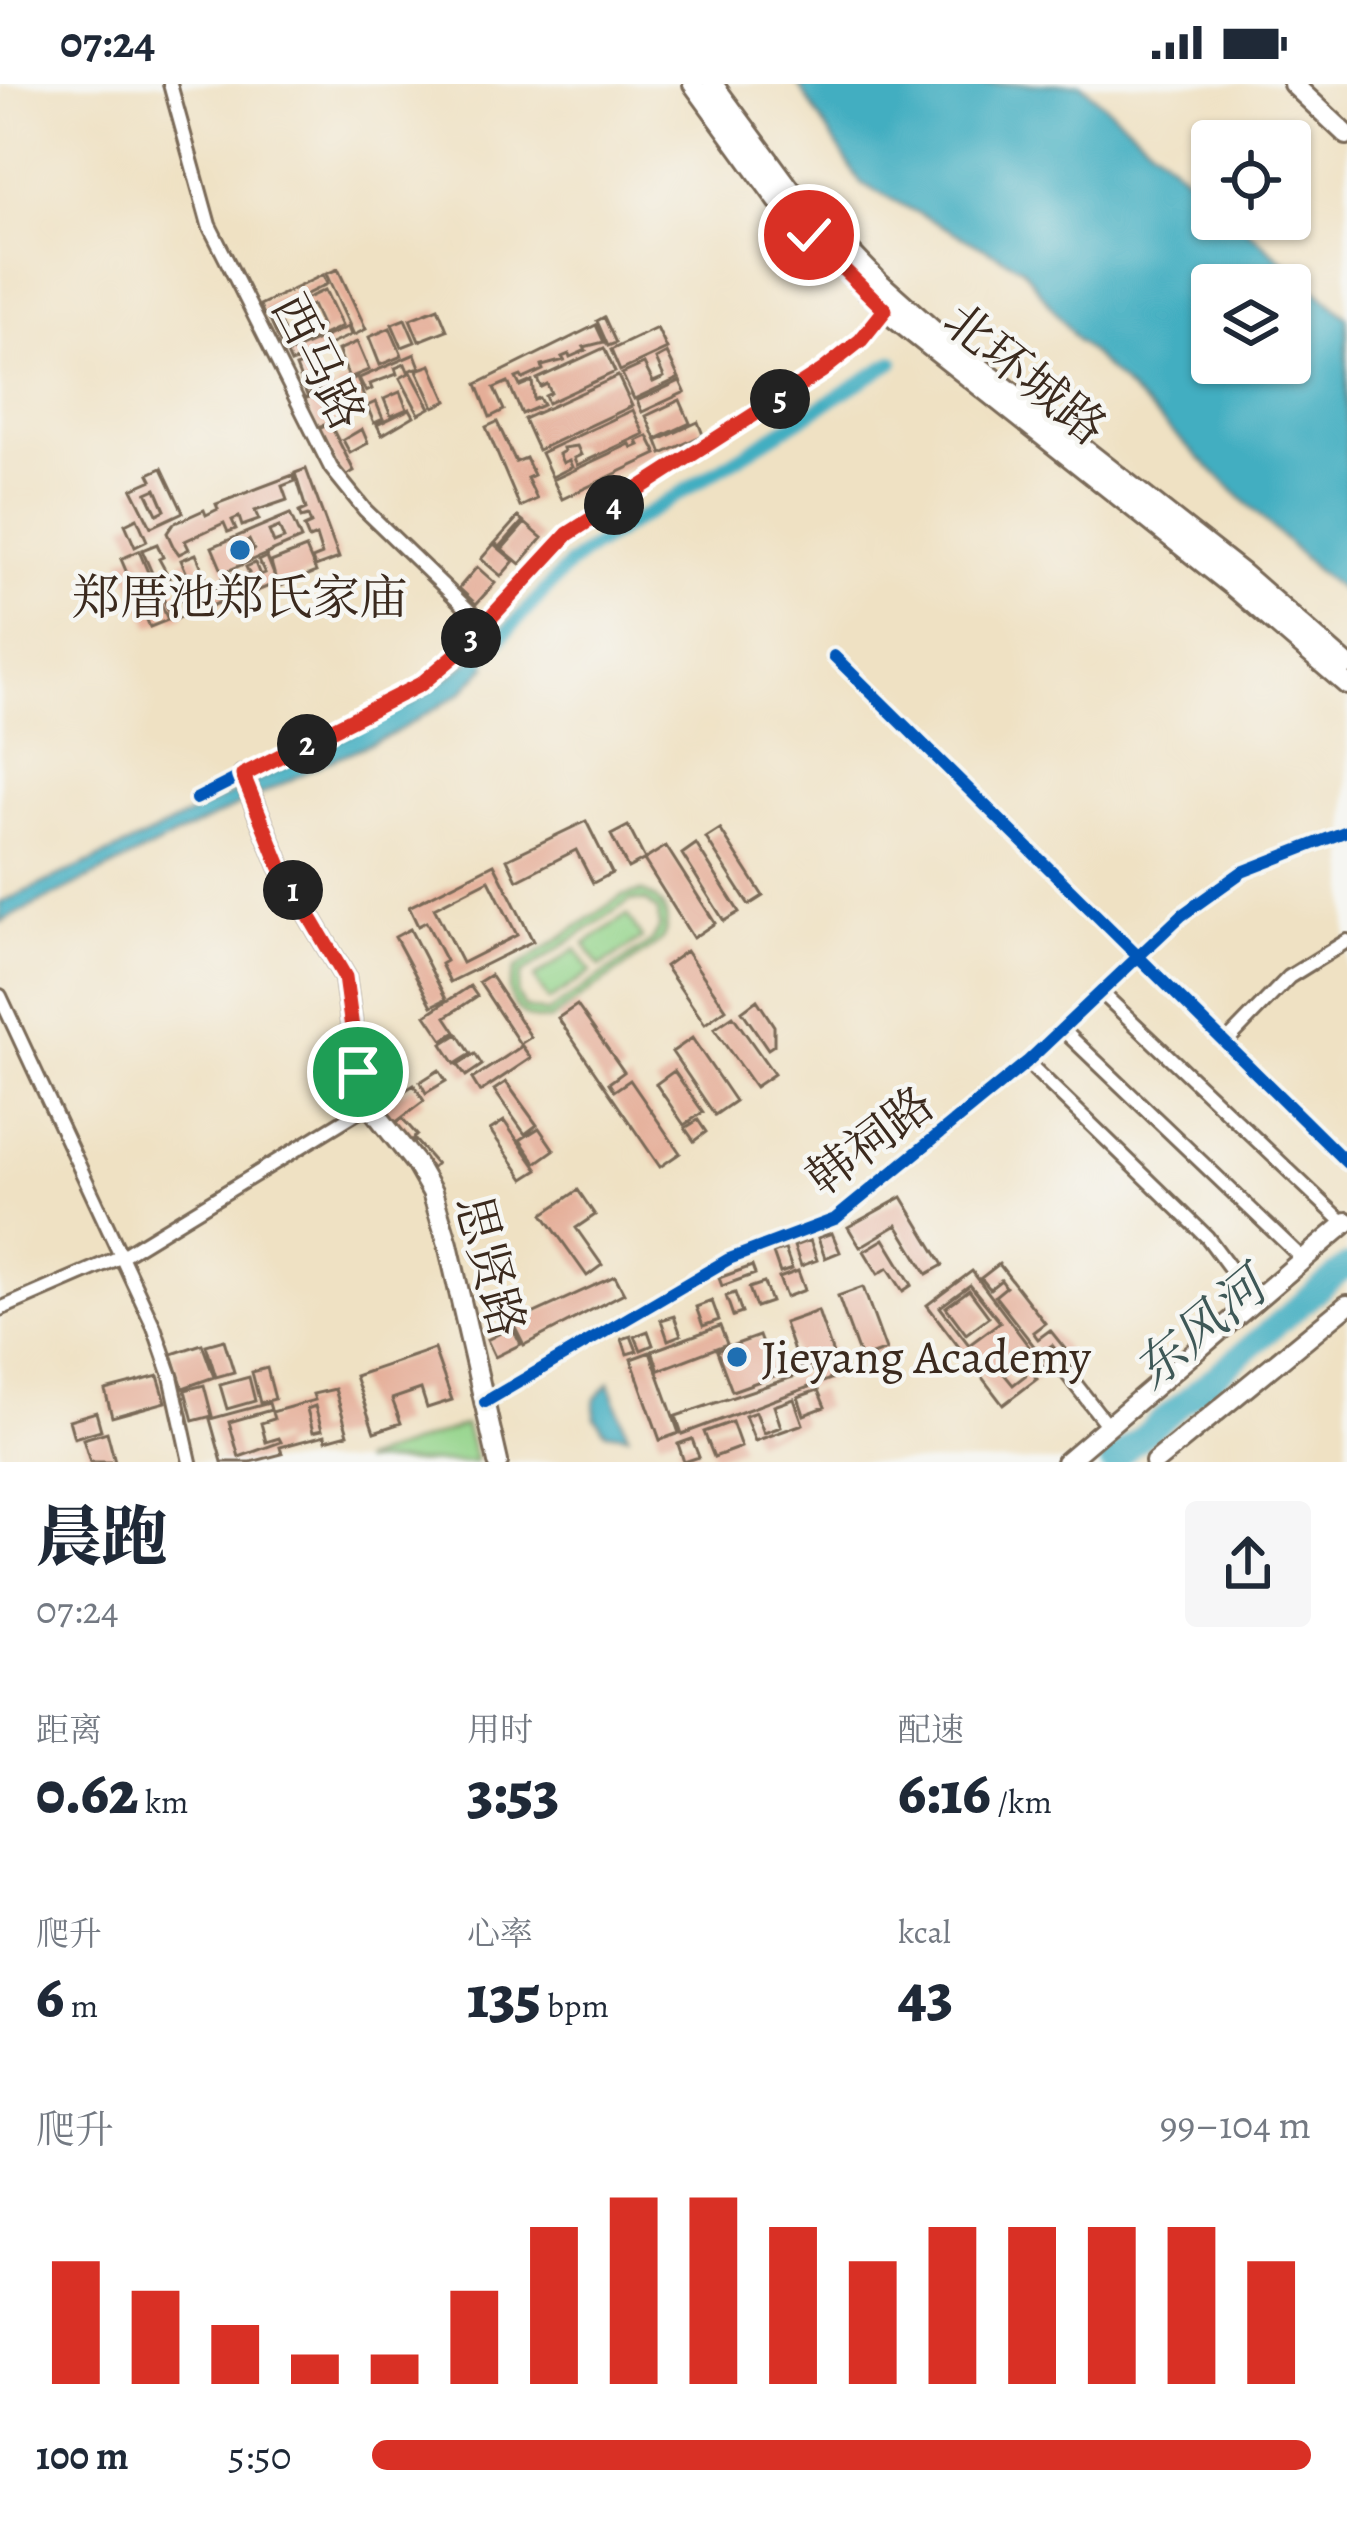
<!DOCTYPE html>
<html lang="zh">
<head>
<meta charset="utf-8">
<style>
  :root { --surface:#fff; --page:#f6f6f7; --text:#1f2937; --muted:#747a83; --accent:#d93025 }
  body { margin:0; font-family:Alegreya,"Noto Serif SC",serif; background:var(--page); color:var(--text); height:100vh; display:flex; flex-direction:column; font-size:45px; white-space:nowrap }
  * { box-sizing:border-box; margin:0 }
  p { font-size:39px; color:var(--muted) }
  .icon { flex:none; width:66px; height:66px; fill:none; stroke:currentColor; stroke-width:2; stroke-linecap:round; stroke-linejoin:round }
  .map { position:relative; height:1378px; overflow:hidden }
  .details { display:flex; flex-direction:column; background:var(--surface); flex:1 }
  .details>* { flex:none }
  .controls { position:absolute; left:1191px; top:36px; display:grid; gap:24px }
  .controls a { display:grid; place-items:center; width:120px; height:120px; border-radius:12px; background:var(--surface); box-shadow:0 3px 9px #0004; font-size:60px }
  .pin { position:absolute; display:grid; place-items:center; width:102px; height:102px; color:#fff; margin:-51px; border:6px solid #fff; border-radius:50%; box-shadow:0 3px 12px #0007 }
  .km { position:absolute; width:60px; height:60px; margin:-30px; border-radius:50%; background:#222; color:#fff; font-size:33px; line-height:60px; text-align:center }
  .round { display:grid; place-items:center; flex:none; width:126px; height:126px; border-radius:12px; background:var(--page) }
  .overview { display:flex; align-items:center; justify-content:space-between; height:204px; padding:0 36px }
  h1 { font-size:66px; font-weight:800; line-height:90px }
  .metrics { display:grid; grid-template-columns:repeat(3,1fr); gap:18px; height:204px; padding:12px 36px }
  .metrics div { display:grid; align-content:center }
  .metrics b { font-size:60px; font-weight:800 }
  .metrics small { font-size:33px; font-weight:400 }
  .metrics p { font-size:33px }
  .chart { height:336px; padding:24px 36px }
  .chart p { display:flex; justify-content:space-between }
  .chart svg { width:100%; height:216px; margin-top:12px; stroke:var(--accent); stroke-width:6 }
  ul { padding:0 36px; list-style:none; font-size:39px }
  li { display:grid; grid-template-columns:192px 144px 1fr; align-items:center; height:90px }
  li i { height:30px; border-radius:15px; background:var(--accent) }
  .status { display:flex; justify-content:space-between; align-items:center; height:84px; padding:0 60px; background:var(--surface); direction:ltr }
  .status svg { height:33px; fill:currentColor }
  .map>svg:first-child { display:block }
  .green { fill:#94d48b; stroke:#687f54; stroke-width:3; fill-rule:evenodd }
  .water { fill:#43aec1; stroke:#3f6c70; stroke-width:3; fill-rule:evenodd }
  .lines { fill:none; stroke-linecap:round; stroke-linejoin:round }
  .canal { stroke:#43aec1; stroke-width:14 }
  .river { stroke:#43aec1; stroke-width:24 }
  .building { fill:#e5ae98; fill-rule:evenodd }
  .street-casing { stroke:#7a6a58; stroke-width:18 }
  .secondary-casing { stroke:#7a6a58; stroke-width:24 }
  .street { stroke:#fff; stroke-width:12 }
  .secondary { stroke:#fff; stroke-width:18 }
  .cycleway-casing { stroke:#f6f6f2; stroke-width:20 }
  .cycleway { stroke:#0057b8; stroke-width:12 }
  .route-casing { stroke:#fff; stroke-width:24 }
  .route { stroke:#d93025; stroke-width:15 }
  .poi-dot { fill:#1f6fb2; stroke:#f6f6f2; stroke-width:4.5 }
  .labels { text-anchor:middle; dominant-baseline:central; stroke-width:9; stroke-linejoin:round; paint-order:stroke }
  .street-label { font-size:48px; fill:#3b2a1e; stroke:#f6f6f2 }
  .poi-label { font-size:48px; fill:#3b2a1e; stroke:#f6f6f2 }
  .water-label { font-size:51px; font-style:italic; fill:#3e5857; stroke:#f6f6f2 }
</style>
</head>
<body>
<div class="status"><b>07:24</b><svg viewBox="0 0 49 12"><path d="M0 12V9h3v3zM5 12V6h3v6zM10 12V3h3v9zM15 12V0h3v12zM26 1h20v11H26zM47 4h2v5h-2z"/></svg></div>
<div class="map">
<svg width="1347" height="1378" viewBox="0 0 1347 1378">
  <rect width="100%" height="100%" fill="#f6f6f2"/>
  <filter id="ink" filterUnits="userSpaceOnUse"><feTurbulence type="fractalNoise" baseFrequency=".00833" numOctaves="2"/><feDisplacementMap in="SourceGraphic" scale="24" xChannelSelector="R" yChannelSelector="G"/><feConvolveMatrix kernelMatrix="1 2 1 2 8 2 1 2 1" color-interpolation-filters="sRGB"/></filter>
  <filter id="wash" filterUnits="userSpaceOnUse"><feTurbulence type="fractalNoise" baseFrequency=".004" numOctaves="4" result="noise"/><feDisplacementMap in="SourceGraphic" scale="48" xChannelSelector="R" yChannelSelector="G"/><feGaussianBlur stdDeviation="2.7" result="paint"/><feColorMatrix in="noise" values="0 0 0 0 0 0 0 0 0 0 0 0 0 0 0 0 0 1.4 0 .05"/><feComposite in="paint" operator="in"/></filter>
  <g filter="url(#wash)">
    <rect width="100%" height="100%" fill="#efe1c3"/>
    <!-- green -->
    <path class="green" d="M642 808C665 816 673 836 661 857L550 936C527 938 513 927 509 905L515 885 622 812ZM631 816 646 817 658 827 660 843 652 857 548 929 525 924 517 910 521 890Z
      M627 831 642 854 600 883 585 860Z
      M576 865 591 888 549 917 534 894Z
      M465 1341 476 1378H360Z"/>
    <!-- water -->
    <path class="water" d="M798 0H1081L1212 115V135H1235L1347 233V511L1317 487 1078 257 1022 184 861 99ZM1212 201H1290V279H1212Z
      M477 572 487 582 461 609 391 651 329 677 0 838V819L139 756 413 619Z
      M609 1299 628 1351 606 1348 595 1334V1315Z"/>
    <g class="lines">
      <!-- canal -->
      <path class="canal" d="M469 588 568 482 590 465 893 278"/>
      <!-- river -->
      <path class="river" d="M1112 1378 1347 1182"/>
    </g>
    <g id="blocks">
      <!-- building -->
      <path class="building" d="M338 185 366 245 354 251 326 190Z
        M323 191 327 200 264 231 260 221Z
        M325 206 342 242 285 269 268 232ZM312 221 322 243 313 247 303 225ZM290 232 299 252 289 257 279 237Z
        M438 224 447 246 419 257 410 235Z
        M604 233 616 259 608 262 597 237Z
        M405 235 415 258 402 263 392 240Z
        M596 241 604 258 584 263 586 266 570 273 569 270 562 273 564 276 542 282 543 286 523 295 521 292 516 294 520 302 532 297 534 316 539 314 543 321 522 330 508 298 494 304 504 326 490 333 477 300Z
        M348 243 351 251 329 261 330 265 291 279 287 270Z
        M390 244 402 272 380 281 369 253Z
        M657 244 667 265 620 287 611 266Z
        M357 258 369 286 349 294 338 266Z
        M604 264 615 288 548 319 545 312 551 309 547 300 541 303 537 295Z
        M667 269 679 294 634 315 622 290 644 280 653 298 664 293 656 275Z
        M415 270 420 283 408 287 405 280 395 284 397 290 370 300 372 305 366 308 359 294Z
        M308 279 319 306 307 311 296 283Z
        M431 281 447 317 434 323 417 286Z
        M411 288 430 324 419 330 400 294Z
        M618 292 632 322 538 366 524 335Z
        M357 293 365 317 345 325 347 331 341 336 317 343 304 315 333 304 340 320 343 318 336 302Z
        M680 297 685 308 642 328 637 317Z
        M400 308 407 325 391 332 384 315Z
        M680 316 690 339 656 355 646 332Z
        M376 318 383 335 374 339 367 322Z
        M410 325 414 332 382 351 377 341Z
        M633 326 644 350 577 381 574 374 581 371 577 362 563 364 564 367 559 370 563 379 569 376 572 383 552 393 541 369Z
        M497 338 516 378 526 374 534 391 527 394 537 415 520 423 486 343Z
        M698 338 703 351 662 370 657 357Z
        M330 340 354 387 343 393 318 345Z
        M362 345 368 359 350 369 343 356Z
        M648 352 657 370 562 415 553 396 630 360 632 364 639 361 637 357Z
        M162 384 183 428 151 443 132 405 152 396 149 390ZM156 405 165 426 157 430 147 409Z
        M306 385 339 474 315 483 312 475 322 471 316 452 309 455 304 443 311 440 308 432 301 434 299 428 306 425 295 389Z
        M293 391 295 397 282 402 287 416 255 427 259 436 242 442 239 433 232 436 236 445 228 448 224 439 185 457 189 465 179 470 173 462 167 449 173 440 204 426 206 431 218 425 216 420Z
        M290 430 301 455 223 489 212 463ZM279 443 284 455 274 459 269 447ZM249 456 254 466 239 473 235 462Z
        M518 433 523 437 500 463 495 459Z
        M137 434 147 457 135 463 125 440Z
        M525 439 542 454 520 480 502 465Z
        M157 460 163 473 159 475 182 517 185 531 173 537 142 466Z
        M494 460 514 477 501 492 481 475Z
        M306 464 316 488 281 502 279 498 257 507 254 502 205 525 196 506 206 501 209 508 226 501 222 494 232 490 234 496 249 489 246 483 255 479 260 491 265 489 259 477 267 473 275 493 271 478Z
        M139 467 168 536 150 543 121 475Z
        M196 470 207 496 192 502 181 476Z
        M477 483 495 499 476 520 459 504Z
        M586 737 612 789 593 799 576 766 517 796 507 775Z
        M628 742 645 775 628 784 611 751Z
        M720 745 763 812 749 821 706 754Z
        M696 760 739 828 724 837 682 770Z
        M666 762 715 839 693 854 644 776Z
        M494 780 533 857 450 898 441 880 446 877 426 838 418 842 409 823ZM489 796 517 851 462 879 434 824Z
        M410 845 446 915 432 922 395 853Z
        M686 867 726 925 705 940 665 882Z
        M490 891 531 953 520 960 479 898Z
        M470 902 477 912 446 933 456 948 443 956 426 931Z
        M757 916 774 942V961L768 965 742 927Z
        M577 921 624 988 609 999 614 1007 630 996 680 1069 660 1083 558 934Z
        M733 932 774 990 755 1003 714 945Z
        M458 950 471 970 455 980 442 960Z
        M692 954 735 1017 715 1031 672 968Z
        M522 962 531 974 480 1008 472 995Z
        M475 970 482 981 466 992 458 981Z
        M439 986 446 997 426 1009 420 998Z
        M674 987 703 1028 684 1041 656 1000Z
        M506 998 537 1041 525 1050 494 1006Z
        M414 1001 424 1017 387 1045 381 1021Z
        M402 1034 417 1051 403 1064 388 1047Z
        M698 1036 706 1048 694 1057 685 1044Z
        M504 1037 538 1086 524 1095 490 1046Z
        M539 1044 554 1066 536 1079 520 1056Z
        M415 1056 436 1080 427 1089 405 1065Z
        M578 1106 595 1131 576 1144 602 1181 587 1192 543 1130Z
        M902 1113 943 1181 927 1190 897 1141 860 1163 848 1143Z
        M832 1149 840 1168 825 1174 818 1154Z
        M884 1155 912 1201 903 1207 888 1184 878 1190 864 1167Z
        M810 1156 817 1176 801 1182 794 1162Z
        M785 1165 792 1185 780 1189 773 1169Z
        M999 1180 1045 1239 1033 1248 1038 1255 1050 1246 1066 1266 1060 1271 1052 1261 1048 1264 1056 1274 1048 1280 995 1212 1006 1203 1001 1196 990 1205 981 1194Z
        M752 1182 755 1190 722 1202 719 1194Z
        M798 1187 805 1206 786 1213 779 1194Z
        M972 1187 1046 1285 1042 1289 1037 1283 1031 1287 1037 1295 1003 1321 927 1221ZM970 1201 1000 1238 969 1261 940 1223ZM1018 1279 1026 1291 1013 1301 1004 1290Z
        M615 1192 624 1209 524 1261 513 1239Z
        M764 1199 771 1218 756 1223 749 1204Z
        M863 1203 886 1266 861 1275 838 1212Z
        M969 1206 989 1233 966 1250 946 1223Z
        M735 1209 742 1229 733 1232 726 1212Z
        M712 1217 719 1236 703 1242 696 1223Z
        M818 1227 834 1273 800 1285 784 1239Z
        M674 1232 681 1251 668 1256 661 1236Z
        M720 1242 727 1260 659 1286 652 1267Z
        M512 1243 521 1260 495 1273 487 1256Z
        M648 1247 653 1261 641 1266 635 1252Z
        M631 1252 637 1267 627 1270 622 1255Z
        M759 1252 774 1292 732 1307 717 1267Z
        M224 1256 234 1288 216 1293 206 1261Z
        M202 1260 214 1293 183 1304 172 1270Z
        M434 1265 452 1316 427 1324 421 1305 392 1315 401 1339 374 1348 355 1292Z
        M650 1268 679 1349 660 1356 631 1275Z
        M832 1280 836 1293 682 1350 676 1332Z
        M267 1284 275 1315 260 1319 252 1288Z
        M158 1292 166 1318 112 1333 105 1306Z
        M249 1293 255 1317 227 1325 220 1301Z
        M204 1301 212 1332 193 1337 185 1306Z
        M335 1305 348 1350 326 1356 325 1351 280 1363 282 1370 251 1378H222L210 1335 269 1319 271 1326 229 1338 239 1373 281 1358 279 1354 266 1358 261 1339 274 1335 272 1328 315 1316 313 1310ZM315 1322 322 1346 313 1348 307 1325Z
        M818 1306 825 1323 804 1331 798 1313Z
        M794 1315 803 1340 755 1357 745 1332 756 1328 764 1349 781 1343 774 1322Z
        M96 1328 101 1346 74 1354 69 1336Z
        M732 1338 741 1363 714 1373 704 1348Z
        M107 1348 115 1378H90L83 1355Z
        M692 1355 699 1373 684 1378 678 1360Z"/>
    </g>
  </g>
  <g filter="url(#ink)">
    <use href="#blocks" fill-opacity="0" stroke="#7a6a58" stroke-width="3"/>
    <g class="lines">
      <defs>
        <path id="street" d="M170 0 209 141 331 384 365 426 483 540
          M834 572 1347 1079
          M196 715 421 600 459 568 568 450 836 278 861 256 885 226
          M1101 908 1345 1140
          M0 912 154 1243 171 1292 190 1378
          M1062 945 1303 1175
          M1226 958 1289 893 1347 857
          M1027 978 1207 1153 1254 1216
          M0 1225 120 1173 369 1021
          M1058 1278 1108 1342
          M485 1318 729 1175 835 1135 1027 978 1182 831 1242 788 1347 747"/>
        <path id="secondary" d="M693 0 778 117 895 235 1232 502 1347 601
          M713 0 791 106 879 198 934 247 1242 489 1347 581
          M1293 0 1347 51
          M243 691 280 782 345 893 358 988 369 1021 416 1080 432 1108 448 1160 498 1378
          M1066 1378 1347 1138
          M1155 1378 1347 1221"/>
      </defs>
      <!-- street casing -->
      <use href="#street" class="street-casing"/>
      <!-- secondary casing -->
      <use href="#secondary" class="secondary-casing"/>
      <!-- street -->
      <use href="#street" class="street"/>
      <!-- secondary -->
      <use href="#secondary" class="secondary"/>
      <defs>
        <path id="cycleway" d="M834 572 1347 1079
          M196 715 421 600 459 568 568 450 836 278 861 256 885 226
          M485 1318 729 1175 835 1135 1027 978 1182 831 1242 788 1347 747"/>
      </defs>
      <!-- cycleway casing -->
      <use href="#cycleway" class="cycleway-casing"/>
      <!-- cycleway -->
      <use href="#cycleway" class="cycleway"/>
    </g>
  </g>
  <g class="lines" filter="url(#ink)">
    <defs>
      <path id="route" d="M358 988 345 893 280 782 243 691 421 600 459 568 568 450 822 287 861 256 885 226 809 151"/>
    </defs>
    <!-- route casing -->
    <use href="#route" class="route-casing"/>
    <!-- route -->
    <use href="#route" class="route"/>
  </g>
  <!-- markers -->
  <g class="poi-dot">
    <circle cx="240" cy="466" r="12"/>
    <circle cx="737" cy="1273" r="12"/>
  </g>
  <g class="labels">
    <!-- street labels -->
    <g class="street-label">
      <text transform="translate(318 278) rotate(63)">西马路</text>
      <text transform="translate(1025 290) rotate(39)">北环城路</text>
      <text transform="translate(870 1057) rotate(-37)">韩祠路</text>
      <text transform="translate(490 1182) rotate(75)">思贤路</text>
    </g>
    <!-- poi labels -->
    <g class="poi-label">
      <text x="240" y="514">郑厝池郑氏家庙</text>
      <text x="761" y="1273" text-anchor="start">Jieyang Academy</text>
    </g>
    <!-- water labels -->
    <g class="water-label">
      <text transform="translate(1200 1245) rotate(-40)">东风河</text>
    </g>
  </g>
</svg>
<div class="controls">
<a><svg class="icon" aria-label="locate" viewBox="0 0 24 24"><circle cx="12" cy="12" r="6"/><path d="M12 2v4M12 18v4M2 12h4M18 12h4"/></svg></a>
<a><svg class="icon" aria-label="layers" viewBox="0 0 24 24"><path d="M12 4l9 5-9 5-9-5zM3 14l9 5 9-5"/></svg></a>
</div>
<div class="pin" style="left:358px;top:988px;background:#1e9e55"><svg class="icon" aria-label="arrive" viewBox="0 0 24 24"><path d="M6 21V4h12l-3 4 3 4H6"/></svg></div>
<div class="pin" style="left:809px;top:151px;background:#d93025"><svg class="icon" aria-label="check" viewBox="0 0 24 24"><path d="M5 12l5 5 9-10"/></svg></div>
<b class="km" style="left:293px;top:806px">1</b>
<b class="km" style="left:307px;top:660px">2</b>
<b class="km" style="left:471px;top:554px">3</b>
<b class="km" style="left:614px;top:421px">4</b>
<b class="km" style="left:780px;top:315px">5</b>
</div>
<section class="details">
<div class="overview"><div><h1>晨跑</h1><p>07:24</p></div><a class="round"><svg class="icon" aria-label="share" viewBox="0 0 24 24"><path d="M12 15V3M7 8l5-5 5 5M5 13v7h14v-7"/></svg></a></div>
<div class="metrics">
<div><p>距离</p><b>0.62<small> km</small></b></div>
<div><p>用时</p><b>3:53</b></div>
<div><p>配速</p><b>6:16<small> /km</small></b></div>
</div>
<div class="metrics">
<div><p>爬升</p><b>6<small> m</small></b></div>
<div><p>心率</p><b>135<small> bpm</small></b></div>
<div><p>kcal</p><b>43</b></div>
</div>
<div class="chart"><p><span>爬升</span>99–104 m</p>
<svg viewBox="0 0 160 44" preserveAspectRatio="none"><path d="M5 44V19M15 44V25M25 44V32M35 44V38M45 44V38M55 44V25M65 44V12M75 44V6M85 44V6M95 44V12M105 44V19M115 44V12M125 44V12M135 44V12M145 44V12M155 44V19"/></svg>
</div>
<ul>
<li><b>100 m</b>5:50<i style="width:100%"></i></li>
</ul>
</section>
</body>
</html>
